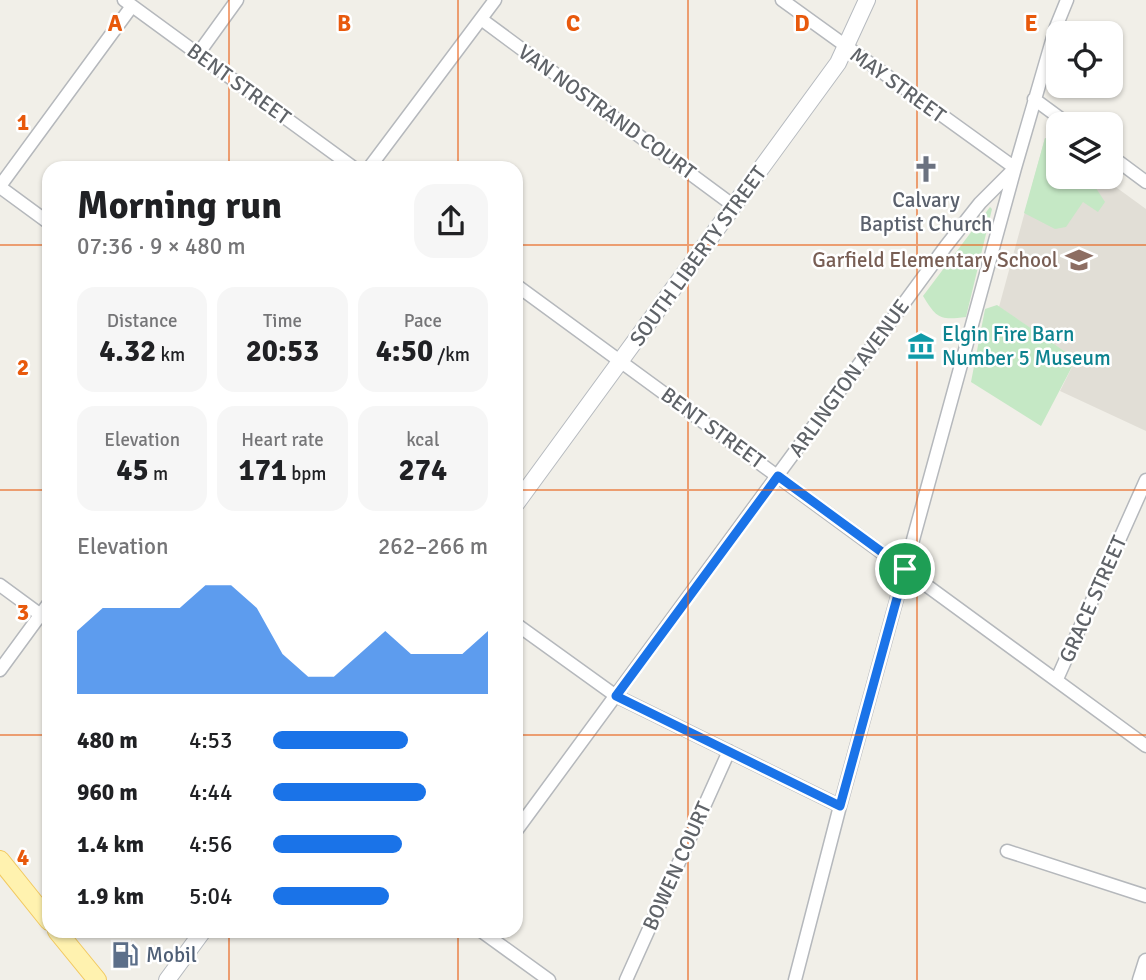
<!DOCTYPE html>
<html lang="en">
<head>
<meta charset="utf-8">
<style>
  :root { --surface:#fff; --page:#f6f6f6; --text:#202124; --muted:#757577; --accent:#1a73e8 }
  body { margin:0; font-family:Signika,sans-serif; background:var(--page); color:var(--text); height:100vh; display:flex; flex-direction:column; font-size:26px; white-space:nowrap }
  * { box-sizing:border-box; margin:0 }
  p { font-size:23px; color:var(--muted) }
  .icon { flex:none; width:38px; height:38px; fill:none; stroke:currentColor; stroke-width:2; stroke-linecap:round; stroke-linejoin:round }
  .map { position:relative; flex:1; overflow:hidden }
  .drawer { position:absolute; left:42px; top:161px; width:481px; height:777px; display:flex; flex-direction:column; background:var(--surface); border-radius:21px; box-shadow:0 2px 5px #0004 }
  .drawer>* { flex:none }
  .controls { position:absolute; left:1046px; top:21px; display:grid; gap:14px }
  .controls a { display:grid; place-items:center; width:77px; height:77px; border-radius:14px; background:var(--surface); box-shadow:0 2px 5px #0004; font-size:35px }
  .pin { position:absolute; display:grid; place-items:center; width:60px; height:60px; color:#fff; margin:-30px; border:4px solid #fff; border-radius:50%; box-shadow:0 2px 7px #0007 }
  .round { display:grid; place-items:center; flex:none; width:74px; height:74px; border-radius:21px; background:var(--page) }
  .headline { display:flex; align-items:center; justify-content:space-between; height:119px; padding:0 35px }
  h1 { font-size:38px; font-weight:700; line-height:52px }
  .figures { display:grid; grid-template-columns:repeat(3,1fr); gap:10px; height:119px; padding:7px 35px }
  .figures div { display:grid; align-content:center; border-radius:18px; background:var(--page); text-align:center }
  .figures b { font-size:30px; font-weight:700 }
  .figures small { font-size:19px; font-weight:400 }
  .figures p { font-size:19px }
  .chart { height:196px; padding:14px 35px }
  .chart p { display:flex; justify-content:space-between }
  .chart svg { width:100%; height:126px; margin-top:7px; fill:var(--accent); opacity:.7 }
  ul { padding:0 35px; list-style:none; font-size:23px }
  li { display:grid; grid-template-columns:112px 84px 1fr; align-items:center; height:52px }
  li i { height:18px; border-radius:9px; background:var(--accent) }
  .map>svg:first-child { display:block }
  .education { fill:#e1ded6 }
  .green { fill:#c5e8c5 }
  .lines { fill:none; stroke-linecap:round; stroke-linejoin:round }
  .minor-casing { stroke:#b5b8bc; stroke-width:15 }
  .tertiary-casing { stroke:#b5b8bc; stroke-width:17 }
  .secondary-casing { stroke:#b6babf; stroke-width:18 }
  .primary-casing { stroke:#f2c960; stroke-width:20 }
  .minor { stroke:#fff; stroke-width:12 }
  .tertiary { stroke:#fff; stroke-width:14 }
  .secondary { stroke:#fff; stroke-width:16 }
  .primary { stroke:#fff2af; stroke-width:18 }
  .route-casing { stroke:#fff; stroke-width:14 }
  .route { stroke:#1a73e8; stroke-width:9 }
  .grid { fill:none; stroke:#e8590c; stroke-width:2; stroke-opacity:0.55 }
  .labels { text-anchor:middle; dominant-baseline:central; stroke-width:5; stroke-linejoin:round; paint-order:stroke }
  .street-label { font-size:21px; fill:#5f6368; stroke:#fff }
  .worship-label { font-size:21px; fill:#5b616d; stroke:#fff }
  .education-label { font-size:21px; fill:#785e54; stroke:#fff; text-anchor:end }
  .culture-label { font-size:21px; fill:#0d838f; stroke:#fff; text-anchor:start }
  .service-label { font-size:21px; fill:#4e5e75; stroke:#fff; text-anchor:start }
  .grid-label { font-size:23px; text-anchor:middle; font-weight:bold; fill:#e8590c; stroke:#fff; stroke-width:5; stroke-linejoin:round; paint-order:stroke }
</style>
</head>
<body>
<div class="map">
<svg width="1146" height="980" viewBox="0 0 1146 980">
  <rect width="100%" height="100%" fill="#f1efe8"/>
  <!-- education -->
  <path class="education" d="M1045 138 1059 145V177H1102L1146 209V431L1060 391 1076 359 999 307Z"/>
  <!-- green -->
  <path class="green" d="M1045 138 1059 145V177H1098L1094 185 1105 202 1098 212 1083 202 1066 227 1055 229 1024 213Z
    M990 207 992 209 966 317C940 320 937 319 923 296Z
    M997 305 1076 359 1041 426 971 382 985 309Z"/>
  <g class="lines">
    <defs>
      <path id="minor" d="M124 0 354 168
        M481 19 734 206
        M198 54 237 0
        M1034 99 1068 124
        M1111 156 1146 182
        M369 168 495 0
        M0 186 132 6
        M0 187 49 223
        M516 285 1146 746
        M0 585 49 621
        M516 624 616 696 840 806
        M0 670 49 603
        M1057 679 1146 480
        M516 831 946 246 980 203 1015 168 782 0
        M1007 851 1146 896
        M481 931 549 980
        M626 980 729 751
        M795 980 840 806 1015 168 1056 27 1067 0"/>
      <path id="tertiary" d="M1140 980 1146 961"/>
      <path id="secondary" d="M516 504 838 63 867 0
        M167 980 203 931"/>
      <path id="primary" d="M0 860 49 921
        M57 931 97 980"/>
    </defs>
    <!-- minor casing -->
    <use href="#minor" class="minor-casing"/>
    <!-- tertiary casing -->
    <use href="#tertiary" class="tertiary-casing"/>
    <!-- secondary casing -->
    <use href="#secondary" class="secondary-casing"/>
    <!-- primary casing -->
    <use href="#primary" class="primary-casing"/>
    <!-- minor -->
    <use href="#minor" class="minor"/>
    <!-- tertiary -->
    <use href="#tertiary" class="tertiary"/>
    <!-- secondary -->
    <use href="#secondary" class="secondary"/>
    <!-- primary -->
    <use href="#primary" class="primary"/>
  </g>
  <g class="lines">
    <defs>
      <path id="route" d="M778 476 905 569 840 806 616 696Z"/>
    </defs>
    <!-- route casing -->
    <use href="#route" class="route-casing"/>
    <!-- route -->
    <use href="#route" class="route"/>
  </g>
  <!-- grid -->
  <path class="grid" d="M229 0V168M458 0V168M688 0V980M917 0V980M0 245H49M516 245H1146M0 490H49M516 490H1146M0 735H49M516 735H1146M229 931V980M458 931V980"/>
  <!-- icons -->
  <defs>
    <symbol id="church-bare" viewBox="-9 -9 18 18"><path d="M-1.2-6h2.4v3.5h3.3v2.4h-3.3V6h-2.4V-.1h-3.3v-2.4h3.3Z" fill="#6b7280" stroke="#fff" stroke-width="2.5" paint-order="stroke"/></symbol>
    <symbol id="school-bare" viewBox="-9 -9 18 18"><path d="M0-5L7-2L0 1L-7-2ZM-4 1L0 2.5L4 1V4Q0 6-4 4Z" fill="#8d6e63" stroke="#fff" stroke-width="2.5" paint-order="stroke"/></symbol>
    <symbol id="museum-bare" viewBox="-9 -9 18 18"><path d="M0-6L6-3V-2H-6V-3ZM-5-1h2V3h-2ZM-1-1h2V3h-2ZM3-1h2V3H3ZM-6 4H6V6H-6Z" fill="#0f9aa8" stroke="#fff" stroke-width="2.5" paint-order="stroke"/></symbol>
    <symbol id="fuel-bare" viewBox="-9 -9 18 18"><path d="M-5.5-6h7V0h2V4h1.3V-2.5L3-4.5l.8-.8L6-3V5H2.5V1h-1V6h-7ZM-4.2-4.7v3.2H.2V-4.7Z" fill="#5c6f8a" stroke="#fff" stroke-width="2.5" paint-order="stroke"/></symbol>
  </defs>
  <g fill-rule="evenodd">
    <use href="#church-bare" x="907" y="150" width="38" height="38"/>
    <use href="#school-bare" x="1060" y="241" width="38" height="38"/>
    <use href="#museum-bare" x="902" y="327" width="38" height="38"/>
    <use href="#fuel-bare" x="106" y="936" width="38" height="38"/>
  </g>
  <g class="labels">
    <!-- street labels -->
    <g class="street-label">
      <text transform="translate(239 84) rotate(36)">BENT STREET</text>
      <text transform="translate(898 85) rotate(36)">MAY STREET</text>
      <text transform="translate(607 112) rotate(36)">VAN NOSTRAND COURT</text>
      <text transform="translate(698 256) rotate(-54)">SOUTH LIBERTY STREET</text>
      <text transform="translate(849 378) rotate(-54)">ARLINGTON AVENUE</text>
      <text transform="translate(713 428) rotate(36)">BENT STREET</text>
      <text transform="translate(1093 599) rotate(-66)">GRACE STREET</text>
      <text transform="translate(677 866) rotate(-66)">BOWEN COURT</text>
    </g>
    <!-- worship labels -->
    <g class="worship-label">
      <text x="926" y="200">Calvary<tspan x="926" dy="24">Baptist Church</tspan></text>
    </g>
    <!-- education labels -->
    <g class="education-label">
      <text x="1058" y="260">Garfield Elementary School</text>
    </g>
    <!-- culture labels -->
    <g class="culture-label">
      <text x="942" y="334">Elgin Fire Barn<tspan x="942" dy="24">Number 5 Museum</tspan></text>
    </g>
    <!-- service labels -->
    <g class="service-label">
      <text x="146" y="955">Mobil</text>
    </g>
  </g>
  <g class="grid-label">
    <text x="115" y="31">A</text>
    <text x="344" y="31">B</text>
    <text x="573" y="31">C</text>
    <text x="802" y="31">D</text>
    <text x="1031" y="31">E</text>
    <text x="23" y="130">1</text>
    <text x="23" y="375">2</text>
    <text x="23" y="620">3</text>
    <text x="23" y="865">4</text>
  </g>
</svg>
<div class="controls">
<a><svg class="icon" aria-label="locate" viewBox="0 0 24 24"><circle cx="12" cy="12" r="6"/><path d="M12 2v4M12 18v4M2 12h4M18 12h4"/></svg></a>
<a><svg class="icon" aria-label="layers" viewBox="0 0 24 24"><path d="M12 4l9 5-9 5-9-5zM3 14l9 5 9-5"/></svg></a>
</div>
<div class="pin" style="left:905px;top:569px;background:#1e9e55"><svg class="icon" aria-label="arrive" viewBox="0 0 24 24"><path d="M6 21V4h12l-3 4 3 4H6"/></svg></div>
<section class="drawer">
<div class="headline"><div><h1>Morning run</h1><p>07:36 · 9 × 480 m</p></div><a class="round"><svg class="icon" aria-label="share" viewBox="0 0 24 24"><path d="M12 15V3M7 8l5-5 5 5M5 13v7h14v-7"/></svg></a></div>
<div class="figures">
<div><p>Distance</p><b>4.32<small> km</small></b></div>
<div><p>Time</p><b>20:53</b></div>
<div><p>Pace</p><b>4:50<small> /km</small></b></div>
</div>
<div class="figures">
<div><p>Elevation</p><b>45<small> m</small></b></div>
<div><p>Heart rate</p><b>171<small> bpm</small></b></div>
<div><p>kcal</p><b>274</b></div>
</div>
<div class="chart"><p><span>Elevation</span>262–266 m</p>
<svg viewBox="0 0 160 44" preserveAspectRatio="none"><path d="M0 44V22L10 14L20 14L30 14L40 14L50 6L60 6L70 14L80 30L90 38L100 38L110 30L120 22L130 30L140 30L150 30L160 22V44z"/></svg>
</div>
<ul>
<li><b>480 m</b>4:53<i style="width:63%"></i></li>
<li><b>960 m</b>4:44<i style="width:71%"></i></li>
<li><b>1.4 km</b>4:56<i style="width:60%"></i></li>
<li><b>1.9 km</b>5:04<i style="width:54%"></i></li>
</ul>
</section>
</div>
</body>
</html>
